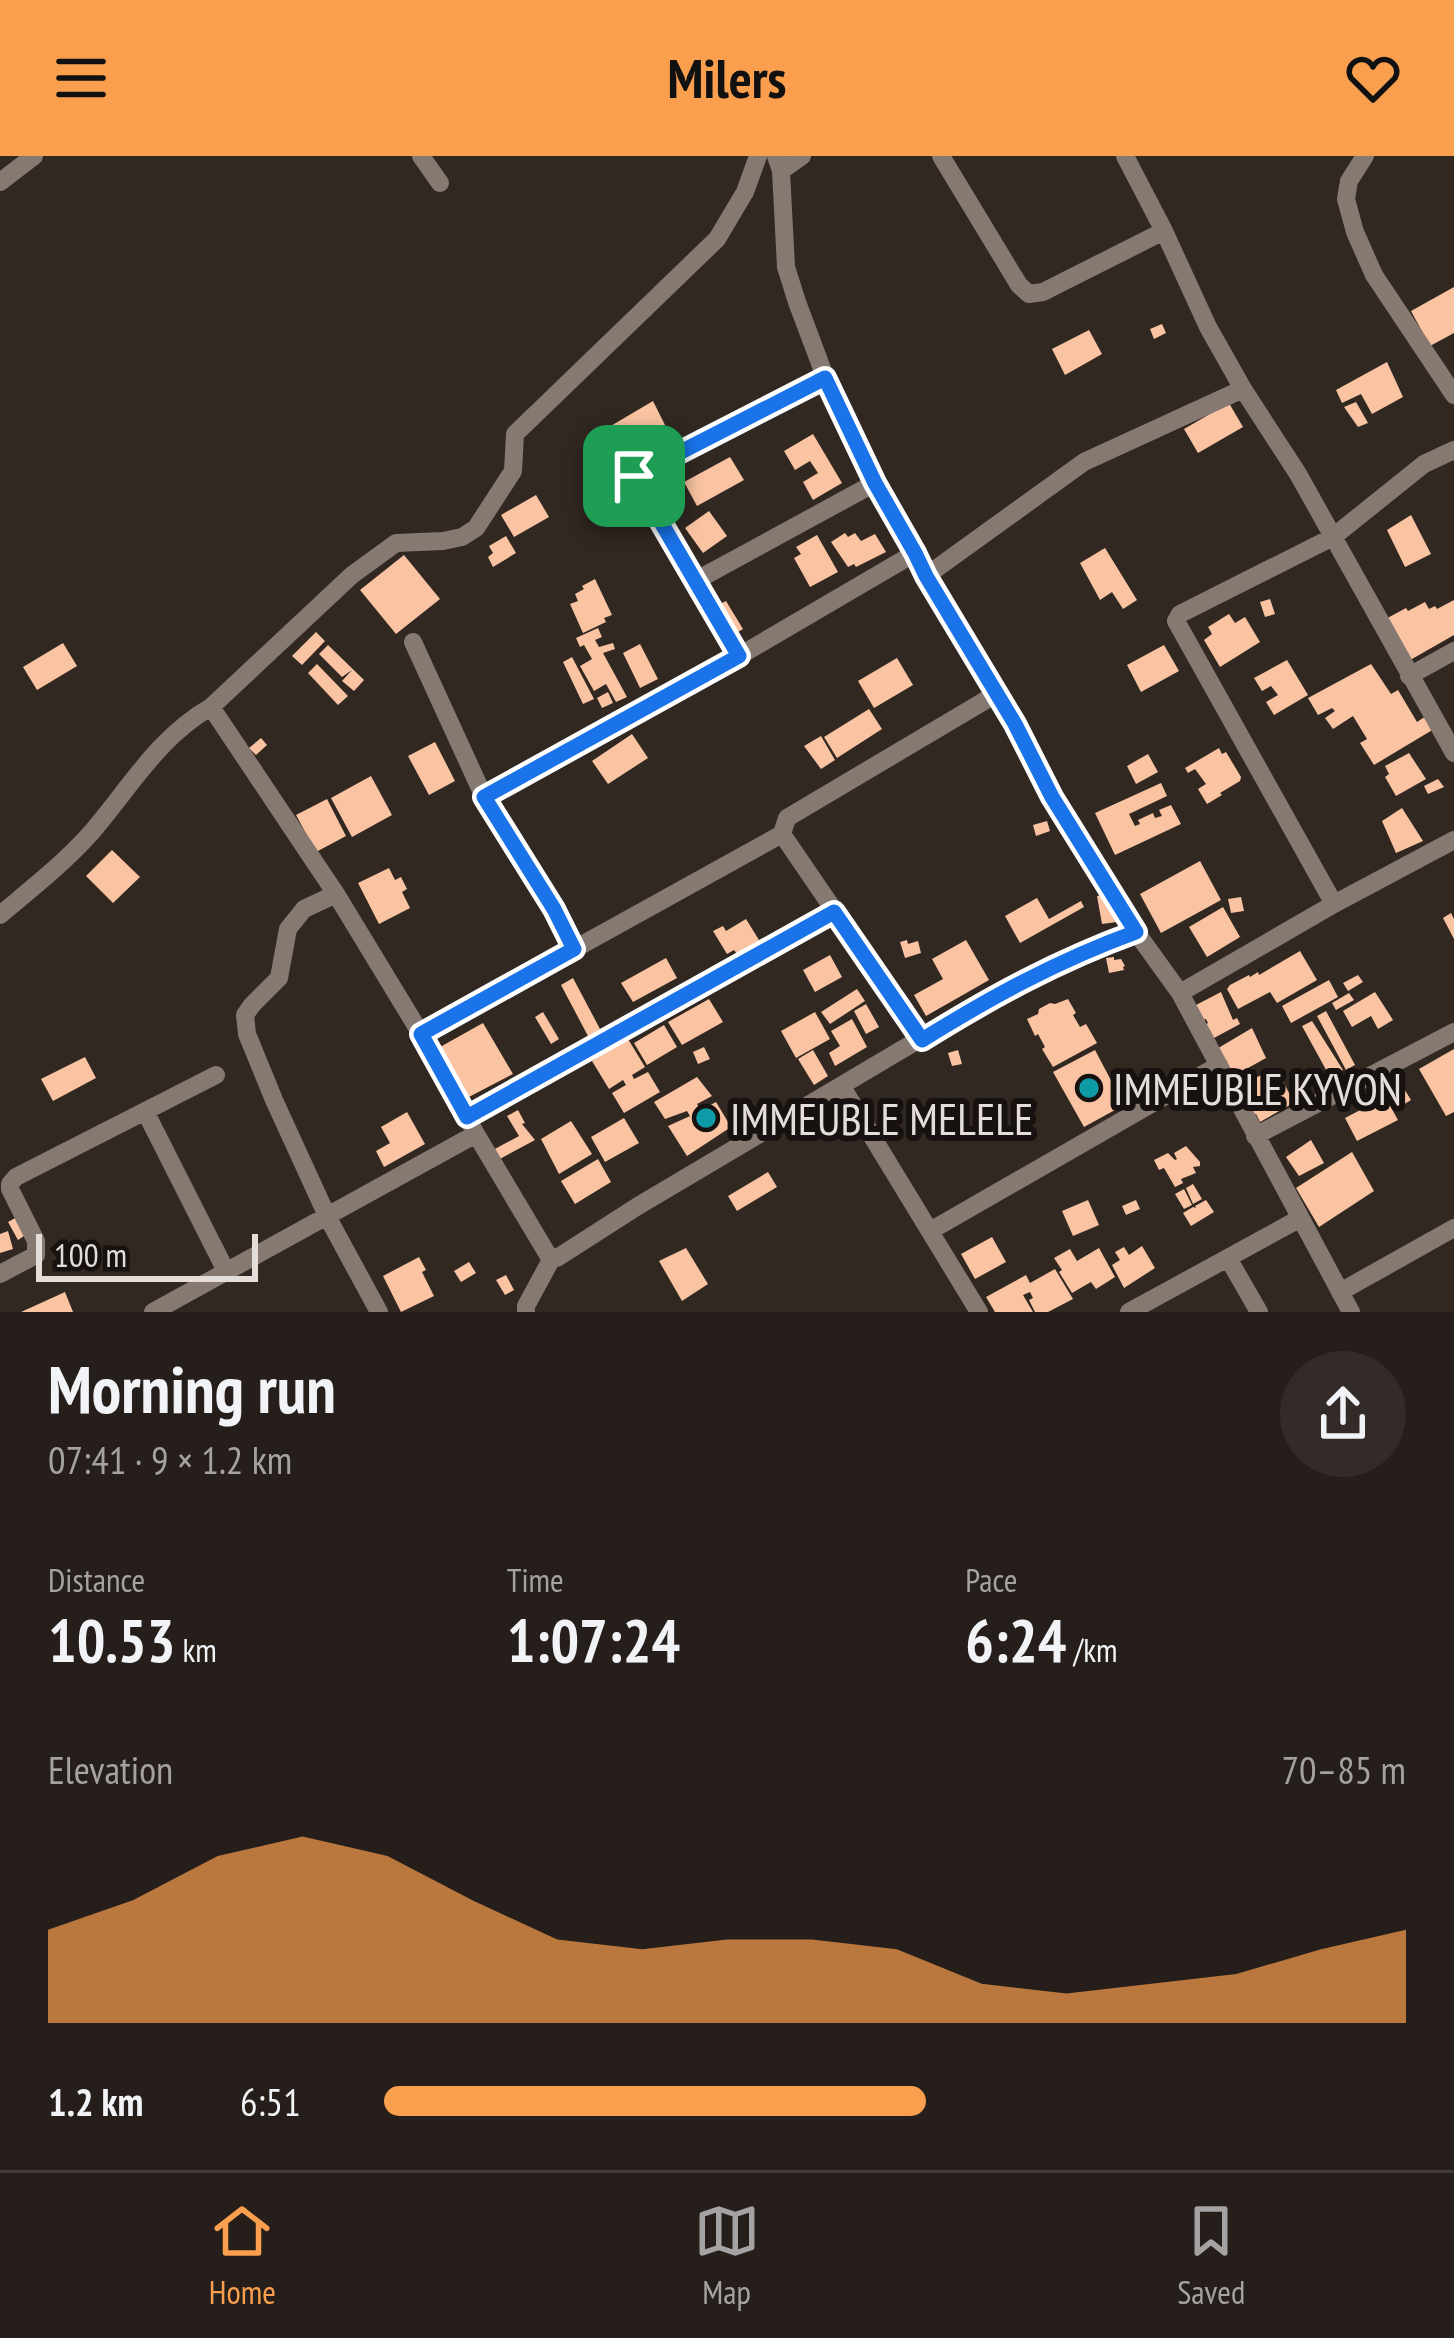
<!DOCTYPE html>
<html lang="en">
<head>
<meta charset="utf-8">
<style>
  :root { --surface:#261e1a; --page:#322b27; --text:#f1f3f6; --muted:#a4a2a2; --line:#423c39; --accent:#fa9f4e }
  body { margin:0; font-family:"PT Sans Narrow",sans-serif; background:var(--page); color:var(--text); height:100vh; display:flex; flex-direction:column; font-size:45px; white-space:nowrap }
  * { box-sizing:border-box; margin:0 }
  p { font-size:39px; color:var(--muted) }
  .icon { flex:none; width:66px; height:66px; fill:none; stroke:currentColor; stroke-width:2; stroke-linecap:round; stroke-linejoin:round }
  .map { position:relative; height:1156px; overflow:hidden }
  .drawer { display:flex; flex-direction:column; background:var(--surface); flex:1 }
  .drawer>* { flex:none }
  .scale { position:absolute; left:36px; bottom:30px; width:222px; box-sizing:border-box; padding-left:12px; border:6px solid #e4ddd9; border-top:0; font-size:33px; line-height:42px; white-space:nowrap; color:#e4ddd9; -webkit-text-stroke:9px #171210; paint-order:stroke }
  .pin { position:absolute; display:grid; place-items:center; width:102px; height:102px; color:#fff; margin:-51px; border-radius:24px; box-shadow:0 6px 18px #0006 }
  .round { display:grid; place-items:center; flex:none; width:126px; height:126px; border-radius:63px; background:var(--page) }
  .headline { display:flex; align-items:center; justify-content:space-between; height:204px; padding:0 48px }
  h1 { font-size:66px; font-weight:800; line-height:90px }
  .stats { display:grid; grid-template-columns:repeat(3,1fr); gap:18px; height:204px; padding:12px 48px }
  .stats div { display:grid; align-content:center }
  .stats b { font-size:60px; font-weight:800 }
  .stats small { font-size:33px; font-weight:400 }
  .stats p { font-size:33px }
  .chart { height:336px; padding:24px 48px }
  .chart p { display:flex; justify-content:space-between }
  .chart svg { width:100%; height:216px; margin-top:12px; fill:var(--accent); opacity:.7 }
  ul { padding:0 48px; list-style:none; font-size:39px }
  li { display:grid; grid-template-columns:192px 144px 1fr; align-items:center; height:90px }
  li i { height:30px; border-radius:15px; background:var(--accent) }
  header { display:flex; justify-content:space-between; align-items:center; height:156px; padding:0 48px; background:var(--accent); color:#111; font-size:54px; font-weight:800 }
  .dock { display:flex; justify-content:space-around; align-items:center; height:168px; border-top:3px solid var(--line); background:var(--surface); font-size:33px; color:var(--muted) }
  .dock a { display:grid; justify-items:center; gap:6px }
  .dock .selected { color:var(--accent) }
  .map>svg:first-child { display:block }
  .building { fill:#fac4a2 }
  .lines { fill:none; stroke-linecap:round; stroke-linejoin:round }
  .minor { stroke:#857971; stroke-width:18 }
  .route-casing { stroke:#fff; stroke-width:24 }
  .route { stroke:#1a73e8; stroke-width:15 }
  .culture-dot { fill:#0f9aa8; stroke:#171210; stroke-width:4.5 }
  .labels { text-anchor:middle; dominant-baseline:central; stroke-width:12; stroke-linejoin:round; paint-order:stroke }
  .poi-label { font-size:45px; fill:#e4ddd9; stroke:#171210; text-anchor:start }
</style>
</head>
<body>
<header><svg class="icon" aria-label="menu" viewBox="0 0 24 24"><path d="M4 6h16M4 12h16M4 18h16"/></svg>Milers<svg class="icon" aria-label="heart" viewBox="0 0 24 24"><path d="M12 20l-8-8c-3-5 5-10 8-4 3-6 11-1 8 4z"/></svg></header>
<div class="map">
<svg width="1454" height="1156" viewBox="0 0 1454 1156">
  <rect width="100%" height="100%" fill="#322822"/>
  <!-- building -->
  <path class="building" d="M1454 131V177L1430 190 1411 155Z
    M1162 168 1166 177 1154 183 1150 173Z
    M1089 174 1102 198 1065 219 1052 193Z
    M1387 206 1403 241 1372 258 1361 238 1342 247 1336 234Z
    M653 245 665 269 624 294 609 271Z
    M1356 246 1368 267 1358 271 1344 251Z
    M1229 247 1243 271 1198 297 1184 273Z
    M667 273 675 288 631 310 624 296Z
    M813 278 842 327 813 344 803 326 818 317 810 305 795 314 784 295Z
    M730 301 744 324 697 350 684 326Z
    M536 339 549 361 514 381 501 359Z
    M709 355 727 380 703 397 685 372Z
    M1411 359 1431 398 1405 411 1387 374Z
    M845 377 848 381 855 377 861 385 875 378 886 396 856 411 854 408 848 411 831 386Z
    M817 379 838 416 810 431 794 402 801 398 796 391Z
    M506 380 516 397 493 411 488 401 493 397 489 390Z
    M1105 392 1137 444 1123 453 1112 436 1100 444 1080 407Z
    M404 399 440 443 396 478 360 434Z
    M595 423 612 459 604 462 606 466 583 477 570 448 578 445 575 438 584 433 582 430Z
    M1270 443 1275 458 1265 461 1260 446Z
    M1454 444V479L1405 507 1382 465 1406 452 1408 455 1425 446 1429 453 1435 450 1437 453Z
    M726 445 743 473 733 479 716 450Z
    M1229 458 1235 467 1245 461 1260 486 1220 511 1204 484 1212 478 1208 471Z
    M598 472 602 481 595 484 599 491 613 487 615 493 603 497 627 541 616 546 606 528 594 535 580 510 592 503 584 489 580 491 576 482Z
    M316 476 325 485 302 509 292 500Z
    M63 487 77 510 37 534 23 511Z
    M640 488 658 523 640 532 623 497Z
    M328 489 364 524 354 535 342 525 352 514 342 521 319 498Z
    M1164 489 1179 515 1141 536 1127 509Z
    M572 501 594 543 583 548 563 506Z
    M897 502 913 529 874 552 858 525Z
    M1287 504 1308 539 1274 559 1266 546 1278 539 1271 530 1262 535 1254 522Z
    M317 508 348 540 338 549 308 517Z
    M1371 508 1391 538 1398 534 1417 566 1426 560 1434 573 1374 609 1360 587 1367 583 1353 560 1333 573 1325 562 1335 555 1332 552 1318 559 1308 542Z
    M608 536 613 547 602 552 597 542Z
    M869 553 882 573 837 602 824 581Z
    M632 578 648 602 608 628 592 605Z
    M821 580 835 604 821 613 804 590Z
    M261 582 267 589 256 599 249 592Z
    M435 586 455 625 429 639 408 600Z
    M1219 592 1222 598 1226 596 1241 621 1240 625 1220 637 1222 639 1207 648 1198 633 1206 628 1195 613 1188 617 1185 612Z
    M1409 597 1426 623 1396 640 1385 621 1389 618 1385 610Z
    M1148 598 1158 616 1136 628 1127 610Z
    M371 620 392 659 352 681 331 642Z
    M1438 623 1444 631 1428 638 1424 630Z
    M1161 627 1167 640 1129 658 1135 670 1140 668 1138 664 1153 657 1155 662 1162 660 1159 654 1171 649 1181 668 1115 699 1095 657Z
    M327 643 346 680 316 696 296 659Z
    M1402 652 1423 685 1396 697 1382 665Z
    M1047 665 1050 675 1036 680 1033 669Z
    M112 694 140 721 113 747 86 720Z
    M1200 705 1221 744 1161 777 1140 738Z
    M389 712 395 724 401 721 407 733 402 736 410 752 379 768 358 727Z
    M1111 738 1117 766 1102 768 1097 740Z
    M1241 741 1244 755 1231 757 1228 743Z
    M1037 742 1049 763 1081 745 1084 751 1020 787 1005 760Z
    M1223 751 1240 781 1207 801 1189 771Z
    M1451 757 1454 763V783L1443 762Z
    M746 763 759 784 737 798 734 794 727 798 713 775 723 770 726 775Z
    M907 784 908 788 918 785 921 797 905 802 900 786Z
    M966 784 989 824 926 860 914 839 943 823 932 803Z
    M1300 795 1317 824 1277 847 1270 836 1238 853 1227 833 1230 829 1249 819 1250 821 1258 816 1259 819Z
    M830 799 842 821 815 836 803 814Z
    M1114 801V804L1121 803 1125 810 1123 811 1124 814 1109 817 1106 802Z
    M666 802 677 822 633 846 621 827Z
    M1358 819 1363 826 1348 835 1343 827Z
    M573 822 600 873 588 880 561 829Z
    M1329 824 1338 841 1291 867 1282 850Z
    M857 833 865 845 830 868 821 856Z
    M1221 836 1233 864 1237 862 1240 868 1214 882 1205 869 1208 867 1206 863 1203 864 1196 849Z
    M1375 836 1393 864 1378 873 1371 860 1352 871 1343 855Z
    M1349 837 1354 844 1336 854 1332 847Z
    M709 843 723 866 682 889 668 866Z
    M1068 843 1076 857 1073 859 1080 871 1086 868 1097 887 1053 911 1042 893 1045 891 1038 878 1035 880 1027 863 1038 858 1039 853 1050 847 1055 848Z
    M866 848 879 871 866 878 854 855Z
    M1326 855 1355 909 1346 914 1317 860Z
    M543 856 559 883 551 888 535 861Z
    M815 856 830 883 796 902 781 875Z
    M852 863 867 891 835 910 829 897 840 890 831 875Z
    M1312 865 1343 914 1330 921 1302 870Z
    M483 867 513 918 467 942 440 891Z
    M664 869 677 891 647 909 634 887Z
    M1252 872 1266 902 1230 922 1215 894Z
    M628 883 645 911 632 919 634 923 648 916 660 936 624 957 612 937 626 929 623 924 609 933 592 905Z
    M704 891 710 903 698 908 693 896Z
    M1454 893V956L1446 960 1419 913Z
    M813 894 828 920 814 929 798 903Z
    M958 894 962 908 952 910 948 897Z
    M1095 894 1124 949 1084 971 1053 916Z
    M85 901 96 922 53 945 41 923Z
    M1253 912 1257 921 1269 916 1276 928 1283 925 1289 937 1296 934 1302 942 1260 966 1256 958 1251 960 1240 932 1243 931 1237 920Z
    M697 921 712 940 697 948 701 954 716 946 731 971 687 1000 668 970 690 960 687 955 665 963 654 946Z
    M1398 923 1411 944 1398 952 1385 930Z
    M1385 941 1398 964 1357 985 1345 962Z
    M518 954 525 967 522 968 535 984 498 1004 493 994 519 980 507 960Z
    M407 956 425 988 384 1011 376 995 390 987 381 971Z
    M624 962 639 987 605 1006 591 981Z
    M571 965 592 998 559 1018 541 983Z
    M1311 984 1324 1007 1299 1020 1286 1001Z
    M1186 990 1200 1006V1010L1193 1011 1196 1017 1181 1023 1183 1027 1175 1031 1164 1012 1159 1014 1154 1004 1168 997 1175 1004 1177 1003 1174 997Z
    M1352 996 1374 1035 1319 1071 1296 1032Z
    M598 1003 611 1026 575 1048 561 1025Z
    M768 1016 777 1031 737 1055 728 1040Z
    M1193 1028 1202 1043 1193 1048 1186 1032Z
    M1184 1033 1192 1049 1184 1053 1175 1038Z
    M1088 1044 1099 1069 1073 1080 1062 1055Z
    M1136 1044 1140 1053 1126 1059 1122 1050Z
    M1206 1044 1214 1056 1191 1070 1183 1057 1193 1051 1196 1052 1195 1050Z
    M17 1061 27 1078 18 1084 8 1066Z
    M8 1075 13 1093 0 1097V1078Z
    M992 1081 1006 1106 975 1123 961 1098Z
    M1142 1090 1155 1112 1124 1132 1112 1109 1120 1104 1115 1096 1124 1091 1129 1099Z
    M686 1092 708 1128 682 1145 659 1105Z
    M1099 1092 1115 1121 1096 1133 1091 1126 1072 1137 1059 1116 1062 1114 1054 1102 1070 1093 1077 1105Z
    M419 1101 426 1114 422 1116 434 1140 401 1156 383 1120Z
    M469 1106 476 1117 461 1126 454 1115Z
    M1055 1113 1073 1143 1048 1156H1035L1029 1144 1033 1142 1030 1136 1023 1139 1033 1156H995L986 1141 1026 1119 1030 1127Z
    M506 1119 514 1134 505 1139 496 1124Z
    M65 1136 73 1156H21Z"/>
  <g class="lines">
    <!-- minor -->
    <path class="minor" d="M421 0 440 27
      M776 0 781 15 786 111 797 146 830 234 875 327 962 484 1015 568 1072 675 1136 776 1180 837 1351 1156
      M941 0 1019 129 1029 138 1043 136 1164 75
      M1125 0 1164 75 1208 171 1243 233 1298 318 1454 597
      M1365 0 1349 25 1346 43 1355 76 1374 119 1454 239
      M781 15 802 0
      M0 26 34 0
      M615 288 739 500
      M634 320 825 222
      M926 420 1084 306 1243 233
      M695 425 875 327
      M413 486 484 641 554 753 574 792
      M1409 520 1454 495
      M484 641 739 500 915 397
      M336 738 304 753 288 773 279 822 252 849 245 859 247 878 274 944 328 1062 379 1156
      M1334 748 1176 465 1180 458 1333 381 1424 308 1454 294
      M0 759C31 733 63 708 90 678 129 633 158 581 211 551L352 419 396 387 443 385 462 381 476 372 513 315 515 278 717 83 745 36 758 0
      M1180 837 1334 748 1454 684
      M421 878 782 678
      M922 883 782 678 787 662 996 538
      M842 931 979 1156
      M145 955 227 1117
      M467 961 834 756
      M476 978 548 1099 557 1102 638 1050 999 836 1076 798 1136 776
      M1255 980 1454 876
      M930 1075 1219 909
      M1228 1102 1259 1156
      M0 1118 36 1099V1085L10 1033V1028L16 1021 216 919
      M1340 1136 1454 1072
      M153 1156 476 978 421 878 336 738 211 551
      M526 1156V1150L552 1102
      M1129 1156 1299 1063"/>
  </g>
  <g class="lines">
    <defs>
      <path id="route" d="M825 222 875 327 915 397 926 420 1015 568 1052 641 1136 776C1057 805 993 840 922 884L834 756 467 961 421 878 574 793 554 753 484 641 739 500 634 320Z"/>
    </defs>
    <!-- route casing -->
    <use href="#route" class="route-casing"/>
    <!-- route -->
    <use href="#route" class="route"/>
  </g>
  <!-- markers -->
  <g class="culture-dot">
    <circle cx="1089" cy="932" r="12"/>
    <circle cx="706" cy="962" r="12"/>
  </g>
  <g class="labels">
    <!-- poi labels -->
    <g class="poi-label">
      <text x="1113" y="932">IMMEUBLE KYVON</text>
      <text x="730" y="962">IMMEUBLE MELELE</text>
    </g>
  </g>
</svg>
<div class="scale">100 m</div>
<div class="pin" style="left:634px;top:320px;background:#1e9e55"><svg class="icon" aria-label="arrive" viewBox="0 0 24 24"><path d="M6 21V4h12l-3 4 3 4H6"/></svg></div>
</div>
<section class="drawer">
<div class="headline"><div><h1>Morning run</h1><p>07:41 · 9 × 1.2 km</p></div><a class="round"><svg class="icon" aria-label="share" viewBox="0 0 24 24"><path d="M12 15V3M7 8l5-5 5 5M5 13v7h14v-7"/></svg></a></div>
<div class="stats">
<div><p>Distance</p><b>10.53<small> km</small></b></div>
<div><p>Time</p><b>1:07:24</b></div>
<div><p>Pace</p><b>6:24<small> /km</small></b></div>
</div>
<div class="chart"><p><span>Elevation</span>70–85 m</p>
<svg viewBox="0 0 160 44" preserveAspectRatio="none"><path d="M0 44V25L10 19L20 10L30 6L40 10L50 19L60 27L70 29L80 27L90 27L100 29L110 36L120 38L130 36L140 34L150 29L160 25V44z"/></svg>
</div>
<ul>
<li><b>1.2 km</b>6:51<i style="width:53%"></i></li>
</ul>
</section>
<nav class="dock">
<a class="selected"><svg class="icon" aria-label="home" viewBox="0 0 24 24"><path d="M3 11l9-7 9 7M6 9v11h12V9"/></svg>Home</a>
<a><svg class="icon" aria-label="map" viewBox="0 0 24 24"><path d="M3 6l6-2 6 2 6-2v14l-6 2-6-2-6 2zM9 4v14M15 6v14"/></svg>Map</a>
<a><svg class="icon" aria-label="saved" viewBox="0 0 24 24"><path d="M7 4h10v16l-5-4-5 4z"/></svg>Saved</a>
</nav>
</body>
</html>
